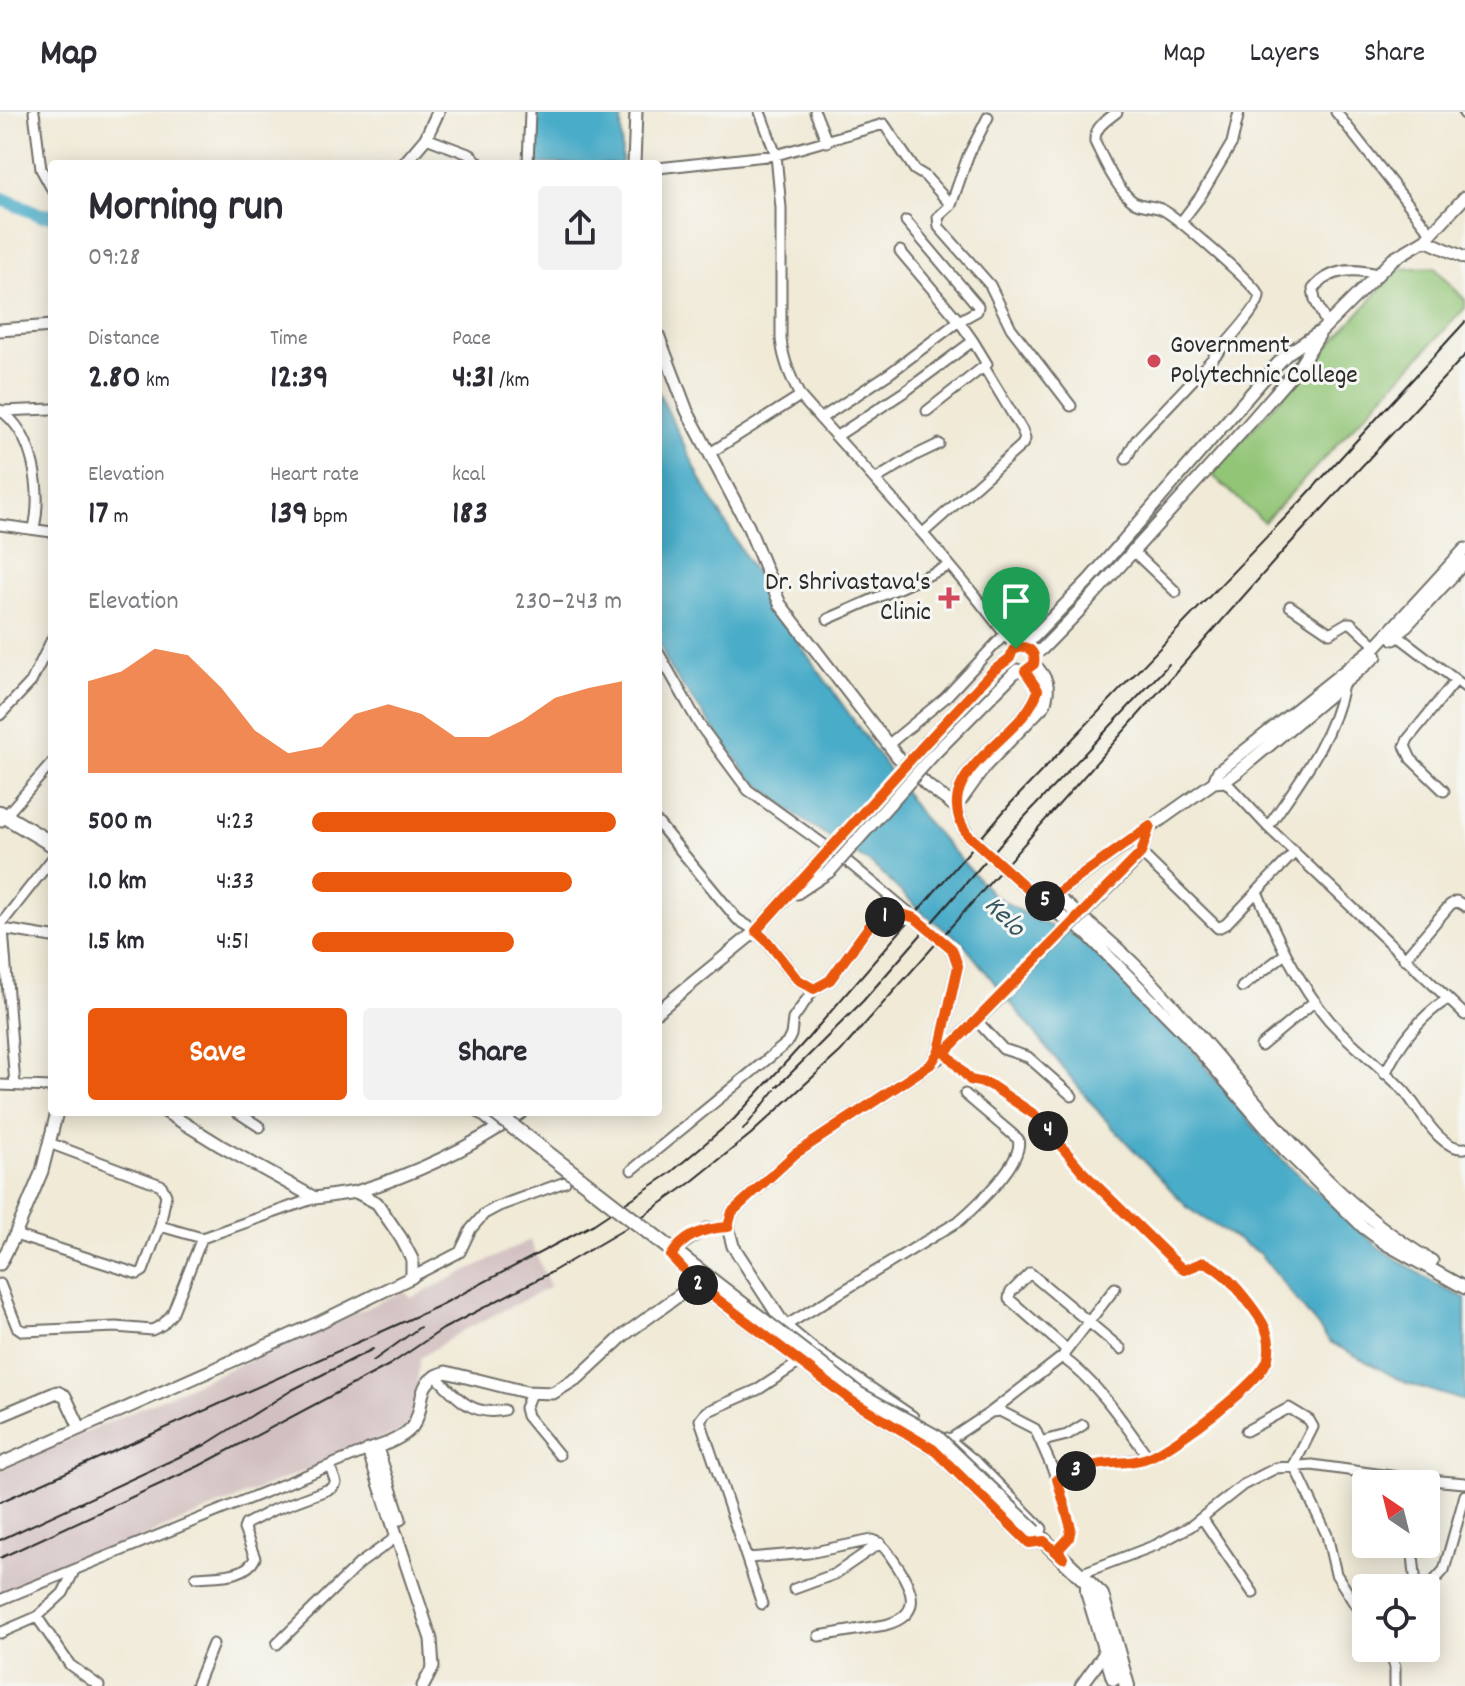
<!DOCTYPE html>
<html lang="en">
<head>
<meta charset="utf-8">
<style>
  :root { --surface:#fff; --page:#f2f2f3; --text:#2b2b33; --muted:#7c7c81; --line:#e1e1e2; --accent:#ea580c }
  body { margin:0; font-family:Dekko,sans-serif; background:var(--page); color:var(--text); height:100vh; display:flex; flex-direction:column; font-size:30px; white-space:nowrap }
  * { box-sizing:border-box; margin:0 }
  p { font-size:26px; color:var(--muted) }
  .icon { flex:none; width:44px; height:44px; fill:none; stroke:currentColor; stroke-width:2; stroke-linecap:round; stroke-linejoin:round }
  .map { position:relative; flex:1; overflow:hidden }
  .sheet { position:absolute; left:48px; top:48px; width:614px; height:956px; display:flex; flex-direction:column; background:var(--surface); border-radius:8px; box-shadow:0 4px 20px #0003 }
  .sheet>* { flex:none }
  .needle { width:52px; rotate:325deg }
  .buttons { position:absolute; left:1352px; top:1358px; display:grid; gap:16px }
  .buttons a { display:grid; place-items:center; width:88px; height:88px; border-radius:8px; background:var(--surface); box-shadow:0 4px 20px #0003; font-size:40px }
  .pin { position:absolute; display:grid; place-items:center; width:68px; height:68px; color:#fff; margin:-82px -34px; border-radius:50% 50% 50% 0; rotate:-45deg; box-shadow:0 0 8px #0007 }
  .pin .icon { rotate:45deg }
  .km { position:absolute; width:40px; height:40px; margin:-20px; border-radius:50%; background:#222; color:#fff; font-size:22px; line-height:40px; text-align:center }
  .round { display:grid; place-items:center; flex:none; width:84px; height:84px; border-radius:8px; background:var(--page) }
  .summary { display:flex; align-items:center; justify-content:space-between; height:136px; padding:0 40px }
  h1 { font-size:44px; font-weight:800; line-height:60px }
  .stats { display:grid; grid-template-columns:repeat(3,1fr); gap:12px; height:136px; padding:8px 40px }
  .stats div { display:grid; align-content:center }
  .stats b { font-size:34px; font-weight:800 }
  .stats small { font-size:22px; font-weight:400 }
  .stats p { font-size:22px }
  .chart { height:224px; padding:16px 40px }
  .chart p { display:flex; justify-content:space-between }
  .chart svg { width:100%; height:144px; margin-top:8px; fill:var(--accent); opacity:.7 }
  .action { display:flex; gap:16px; margin-top:auto; padding:16px 40px }
  .action a { flex:1; height:92px; border-radius:8px; background:var(--accent); color:#fff; font-size:32px; font-weight:800; line-height:92px; text-align:center }
  .action a+a { background:var(--page); color:var(--text) }
  ul { padding:0 40px; list-style:none; font-size:26px }
  li { display:grid; grid-template-columns:128px 96px 1fr; align-items:center; height:60px }
  li i { height:20px; border-radius:10px; background:var(--accent) }
  header { display:flex; align-items:center; gap:48px; box-sizing:border-box; height:112px; padding:0 40px; background:var(--surface); border-bottom:2px solid var(--line) }
  header strong { font-size:38px }
  nav { display:flex; gap:44px; margin-inline-start:auto; font-size:28px }
  .map>svg:first-child { display:block }
  .industrial { fill:#d2bfc0 }
  .green { fill:#92c576; stroke:#5e7850; stroke-width:2 }
  .water { fill:#49acc8; stroke:#3a6c7a; stroke-width:2 }
  .lines { fill:none; stroke-linecap:round; stroke-linejoin:round }
  .river { stroke:#49acc8; stroke-width:14 }
  .minor-casing { stroke:#706e67; stroke-width:13 }
  .tertiary-casing { stroke:#706e67; stroke-width:15 }
  .primary-casing { stroke:#706e67; stroke-width:18 }
  .minor { stroke:#fff; stroke-width:9 }
  .tertiary { stroke:#fff; stroke-width:11 }
  .primary { stroke:#fff; stroke-width:14 }
  .rail { stroke:#2b2b2b; stroke-width:2 }
  .tertiary-bridge-casing { stroke:#706e67; stroke-width:15; stroke-linecap:butt }
  .primary-bridge-casing { stroke:#706e67; stroke-width:18; stroke-linecap:butt }
  .tertiary-bridge { stroke:#fff; stroke-width:11 }
  .primary-bridge { stroke:#fff; stroke-width:14 }
  .route-casing { stroke:#fff; stroke-width:16 }
  .route { stroke:#ea580c; stroke-width:10 }
  .poi-dot { fill:#d1495b; stroke:#f6f6f2; stroke-width:3 }
  .labels { text-anchor:middle; dominant-baseline:central; stroke-width:6; stroke-linejoin:round; paint-order:stroke }
  .poi-label { font-size:26px; fill:#2b2b2b; stroke:#f6f6f2; text-anchor:start }
  .water-label { font-size:28px; font-style:italic; fill:#365862; stroke:#f6f6f2 }
</style>
</head>
<body>
<header>
<strong>Map</strong>
<nav><a>Map</a><a>Layers</a><a>Share</a></nav>
</header>
<div class="map">
<svg width="1465" height="1574" viewBox="0 0 1465 1574">
  <rect width="100%" height="100%" fill="#f6f6f2"/>
  <filter id="ink" filterUnits="userSpaceOnUse"><feTurbulence type="fractalNoise" baseFrequency=".0125" numOctaves="2"/><feDisplacementMap in="SourceGraphic" scale="16" xChannelSelector="R" yChannelSelector="G"/><feConvolveMatrix kernelMatrix="1 2 1 2 8 2 1 2 1" color-interpolation-filters="sRGB"/></filter>
  <filter id="wash" filterUnits="userSpaceOnUse"><feTurbulence type="fractalNoise" baseFrequency=".006" numOctaves="4" result="noise"/><feDisplacementMap in="SourceGraphic" scale="32" xChannelSelector="R" yChannelSelector="G"/><feGaussianBlur stdDeviation="1.8" result="paint"/><feColorMatrix in="noise" values="0 0 0 0 0 0 0 0 0 0 0 0 0 0 0 0 0 1.4 0 .05"/><feComposite in="paint" operator="in"/></filter>
  <g filter="url(#wash)">
    <rect width="100%" height="100%" fill="#f0ead7"/>
    <!-- industrial -->
    <path class="industrial" d="M530 1128 550 1175 460 1220 420 1246 413 1306 403 1318 0 1484V1358L405 1179 411 1186Z"/>
    <!-- green -->
    <path class="green" d="M1434 155 1465 188V196L1264 410 1211 362 1399 157Z"/>
    <!-- water -->
    <path class="water" d="M538 0H621L622 52H537Z
      M658 279 704 374 779 503 922 705 992 782 1037 809 1091 829 1160 897 1274 1040 1378 1135 1441 1175 1465 1186V1289L1406 1271 1330 1230 1260 1142 1189 1097 1102 1004 961 829 924 802 873 753 800 706 749 664 670 557 658 528Z"/>
    <g class="lines">
      <!-- river -->
      <path class="river" d="M0 86 41 103H52"/>
    </g>
  </g>
  <g filter="url(#ink)">
    <g class="lines">
      <defs>
        <path id="minor" d="M34 0 41 57 52 77
          M760 0 776 43 781 96V227C783 248 791 266 800 284 873 367 950 447 1016 537
          M815 0 827 30
          M1117 0C1106 9 1094 15 1095 30 1104 48 1114 72 1130 87 1140 96 1152 92 1163 98 1177 105 1254 172 1259 183 1264 198 1154 308 1138 326 1133 332 1130 340 1126 347
          M1336 0 1431 121
          M426 26 471 43 480 52
          M528 52 530 0
          M658 56 776 43 884 12 915 58 925 64 951 93 938 105 939 115 990 173 1011 216 1071 294
          M951 93 968 44 988 5
          M1181 110 1200 85 1232 31 1239 0
          M1327 213 1315 188 1313 177C1330 156 1354 156 1377 162
          M0 298C35 322 42 380 34 417
          M1 299 52 297
          M927 299 987 252 973 229
          M820 307 890 261 959 209 900 139
          M837 324 907 278 973 229 959 209 977 199 978 194 906 109
          M710 341 800 284
          M876 367 916 343 939 332
          M0 413 52 420
          M923 421 1022 333 1025 327 1022 318 984 255
          M1132 438 1176 480
          M1290 494 1330 521 1347 511H1351L1376 534
          M828 507 949 454
          M1398 524 1465 575
          M658 540 699 612 748 678 848 750 912 803
          M0 603 31 570 52 527
          M889 632 945 586 1005 522
          M1225 669 1268 715 1465 903
          M1444 679 1411 647 1405 634 1408 627 1456 568
          M0 710 52 651
          M658 711 737 807 756 819
          M1268 715C1298 671 1333 627 1343 573
          M1141 741 1218 816 1226 812 1295 740
          M1257 780C1277 825 1297 870 1329 908 1352 934 1381 954 1405 980 1419 996 1439 1039 1465 1036
          M0 809 3 817 15 973
          M1 812 52 747
          M3 817 52 825
          M1404 847 1450 793 1456 789 1465 794
          M1242 875 1285 842
          M977 909 1003 937 1028 945 1072 984
          M1261 934 1315 889
          M945 940 970 968 989 972 1035 1003 1083 1060 1179 1154 1184 1158 1204 1150C1224 1159 1236 1174 1249 1191 1263 1209 1273 1225 1268 1248 1262 1273 1173 1333 1149 1346 1123 1310 1099 1272 1062 1245L991 1300
          M1385 962C1399 932 1419 906 1446 888
          M0 973 52 975
          M237 1000 260 1015
          M478 1000 498 1016
          M632 1058 787 931 791 923 793 907 814 877
          M160 1114 202 1126 315 1086
          M15 1123 138 1162 143 1159 160 1114 166 1083 161 1073 49 1031
          M412 1165 460 1140 471 1117 484 1102 499 1094 565 1070
          M696 1171 672 1146V1140L707 1116 728 1115
          M0 1172 17 1215 23 1219 116 1215 152 1218 162 1213 172 1202 202 1126
          M785 1214 959 1109C975 1095 1025 1049 1018 1027L965 982
          M1067 1238 1009 1187 1010 1181 1030 1161 1121 1237
          M1064 1242 1115 1176
          M435 1263C456 1285 472 1305 504 1298
          M531 1281 525 1296 527 1304 559 1343
          M1246 1319 1289 1296 1309 1308 1313 1315 1294 1353 1327 1423 1336 1462 1356 1494 1366 1499
          M949 1328 991 1300 1000 1299 1035 1317 1057 1367 1071 1416 1069 1426 1058 1438
          M1043 1329 1067 1323 1083 1313
          M1057 1367 1091 1354 1149 1346
          M1202 1406 1253 1481
          M1412 1432 1416 1474 1413 1476
          M748 1446 809 1441 872 1428C885 1432 890 1444 898 1455 914 1480 922 1503 885 1513L819 1524
          M1080 1462 1156 1433 1191 1414 1243 1373 1276 1356 1312 1353 1405 1366 1465 1371
          M196 1465C216 1463 246 1466 255 1446L244 1417 246 1412 273 1398 332 1376 336 1371 330 1354
          M794 1477 835 1462 880 1431
          M1426 1478 1444 1458 1465 1383
          M0 1488 368 1338
          M762 1492 700 1308 706 1300 759 1277 800 1250
          M37 1505 63 1481 74 1459
          M0 1521 37 1505 70 1553 99 1574
          M277 1532 359 1452 398 1424
          M1389 1536 1395 1555V1574
          M196 1574 213 1532"/>
        <path id="tertiary" d="M1465 0V1
          M404 52 426 26 438 0
          M634 52 636 0
          M1425 128 1465 146
          M0 218 52 214
          M658 223 687 299 748 414 780 492 897 644 928 674 956 695
          M1394 527 1465 450
          M1024 535 1090 467 1267 263 1288 241 1321 219 1393 147 1425 128 1465 85
          M1034 542 1042 537 1079 499 1247 314 1301 252 1319 223
          M1025 559 1038 578C1025 627 925 659 967 722L1043 791 1214 670 1218 660 1376 534 1465 437
          M921 636 993 559 1010 546
          M932 644 1017 558
          M1214 670 1225 669 1236 661 1376 544
          M961 688 986 653 1044 593C1051 574 1047 566 1034 552
          M1135 749 1141 741 1150 714
          M797 781 830 759
          M1055 783C1083 806 1112 830 1138 856 1234 953 1310 1079 1432 1149
          M1043 791 1086 821 1186 923 1285 1038 1363 1115 1386 1132 1465 1176
          M756 819 768 830 797 867 814 877 830 868 870 813 899 801 915 806 952 837 958 854 939 939 931 952 795 1042 732 1100 728 1115 733 1134 785 1214 815 1239 912 1305
          M658 899 756 819 818 750
          M937 947 994 891
          M356 1080C415 1062 471 1036 522 1000
          M0 1152 15 1123 42 1059 57 1000
          M0 1304 57 1280 65 1284 80 1316
          M947 1327 978 1353 1041 1417
          M377 1336 400 1407
          M0 1352 320 1210 412 1165V1147L401 1126 377 1091 356 1080 315 1086 221 1034 166 1000
          M423 1574 433 1555 431 1527 368 1338C382 1334 402 1327 412 1315 428 1293 412 1270 446 1260L526 1280 553 1281 579 1265 624 1223 696 1171 852 1289 933 1337 1029 1431 1044 1429
          M1081 1574 1110 1534"/>
        <path id="primary" d="M0 701 52 732
          M1035 1420 1101 1483 1127 1574
          M1088 1470V1480L1114 1566"/>
      </defs>
      <!-- minor casing -->
      <use href="#minor" class="minor-casing"/>
      <!-- tertiary casing -->
      <use href="#tertiary" class="tertiary-casing"/>
      <!-- primary casing -->
      <use href="#primary" class="primary-casing"/>
      <!-- minor -->
      <use href="#minor" class="minor"/>
      <!-- tertiary -->
      <use href="#tertiary" class="tertiary"/>
      <!-- primary -->
      <use href="#primary" class="primary"/>
      <!-- rail -->
      <path class="rail" d="M777 975 863 889 1016 714 1169 552
        M743 1018 775 978
        M373 1249 420 1215
        M0 1390 439 1194 594 1112 669 1062 734 1007 808 926 1011 691 1301 389 1465 210
        M0 1428 205 1333 292 1278 373 1237
        M0 1446 199 1354 391 1252 443 1217 550 1161 623 1118 690 1071 751 1022 840 940 1286 436 1465 243"/>
      <defs>
        <path id="tertiary-bridge" d="M818 750 921 636
          M830 759 932 644
          M994 891 1135 749"/>
        <path id="primary-bridge" d="M494 1000 859 1283 937 1326 1035 1420"/>
      </defs>
      <!-- tertiary-bridge casing -->
      <use href="#tertiary-bridge" class="tertiary-bridge-casing"/>
      <!-- primary-bridge casing -->
      <use href="#primary-bridge" class="primary-bridge-casing"/>
      <!-- tertiary-bridge -->
      <use href="#tertiary-bridge" class="tertiary-bridge"/>
      <!-- primary-bridge -->
      <use href="#primary-bridge" class="primary-bridge"/>
    </g>
  </g>
  <g class="lines" filter="url(#ink)">
    <defs>
      <path id="route" d="M1021 535C1031 535 1036 542 1034 552L1025 559 1038 578C1025 627 925 660 967 722L1043 791 1150 714 1141 741 945 940 970 968 989 972 1035 1003 1083 1060 1179 1154 1184 1158 1204 1150C1223 1159 1236 1174 1249 1191 1262 1208 1273 1223 1268 1246 1264 1269 1175 1334 1152 1344 1133 1353 1111 1349 1091 1354 1080 1357 1068 1362 1057 1367L1071 1416 1069 1426 1058 1438 1063 1446 1044 1429 1029 1431 933 1337 852 1289 696 1171 671 1144C683 1124 705 1116 728 1115L732 1100 795 1042 931 952 939 939 958 854 952 837 915 806 899 801 870 813 830 868 814 877 797 867 768 830 756 819 921 636 993 559 1010 546 1013 538Z"/>
    </defs>
    <!-- route casing -->
    <use href="#route" class="route-casing"/>
    <!-- route -->
    <use href="#route" class="route"/>
  </g>
  <!-- markers -->
  <g class="poi-dot">
    <circle cx="1154" cy="249" r="8"/>
    <path d="M945 474h8v8h8v8h-8v8h-8v-8h-8v-8h8z"/>
  </g>
  <g class="labels">
    <!-- poi labels -->
    <g class="poi-label">
      <text x="1170" y="234">Government<tspan x="1170" dy="30">Polytechnic College</tspan></text>
      <text x="931" y="471" text-anchor="end">Dr. Shrivastava's<tspan x="931" dy="30">Clinic</tspan></text>
    </g>
    <!-- water labels -->
    <g class="water-label">
      <text transform="translate(1003 806) rotate(45)">Kelo</text>
    </g>
  </g>
</svg>
<div class="buttons">
<a><svg class="needle" viewBox="-14 -14 28 28"><path d="M0-13l5 13h-10z" fill="#e53935"/><path d="M0 13l5-13h-10z" fill="#7c7c81"/></svg></a>
<a><svg class="icon" aria-label="locate" viewBox="0 0 24 24"><circle cx="12" cy="12" r="6"/><path d="M12 2v4M12 18v4M2 12h4M18 12h4"/></svg></a>
</div>
<div class="pin" style="left:1016px;top:537px;background:#1e9e55"><svg class="icon" aria-label="arrive" viewBox="0 0 24 24"><path d="M6 21V4h12l-3 4 3 4H6"/></svg></div>
<b class="km" style="left:885px;top:805px">1</b>
<b class="km" style="left:698px;top:1173px">2</b>
<b class="km" style="left:1076px;top:1359px">3</b>
<b class="km" style="left:1048px;top:1019px">4</b>
<b class="km" style="left:1045px;top:789px">5</b>
<section class="sheet">
<div class="summary"><div><h1>Morning run</h1><p>09:28</p></div><a class="round"><svg class="icon" aria-label="share" viewBox="0 0 24 24"><path d="M12 15V3M7 8l5-5 5 5M5 13v7h14v-7"/></svg></a></div>
<div class="stats">
<div><p>Distance</p><b>2.80<small> km</small></b></div>
<div><p>Time</p><b>12:39</b></div>
<div><p>Pace</p><b>4:31<small> /km</small></b></div>
</div>
<div class="stats">
<div><p>Elevation</p><b>17<small> m</small></b></div>
<div><p>Heart rate</p><b>139<small> bpm</small></b></div>
<div><p>kcal</p><b>183</b></div>
</div>
<div class="chart"><p><span>Elevation</span>230–243 m</p>
<svg viewBox="0 0 160 44" preserveAspectRatio="none"><path d="M0 44V16L10 13L20 6L30 8L40 18L50 31L60 38L70 36L80 26L90 23L100 26L110 33L120 33L130 28L140 21L150 18L160 16V44z"/></svg>
</div>
<ul>
<li><b>500 m</b>4:23<i style="width:98%"></i></li>
<li><b>1.0 km</b>4:33<i style="width:84%"></i></li>
<li><b>1.5 km</b>4:51<i style="width:65%"></i></li>
</ul>
<div class="action"><a>Save</a><a>Share</a></div>
</section>
</div>
</body>
</html>
